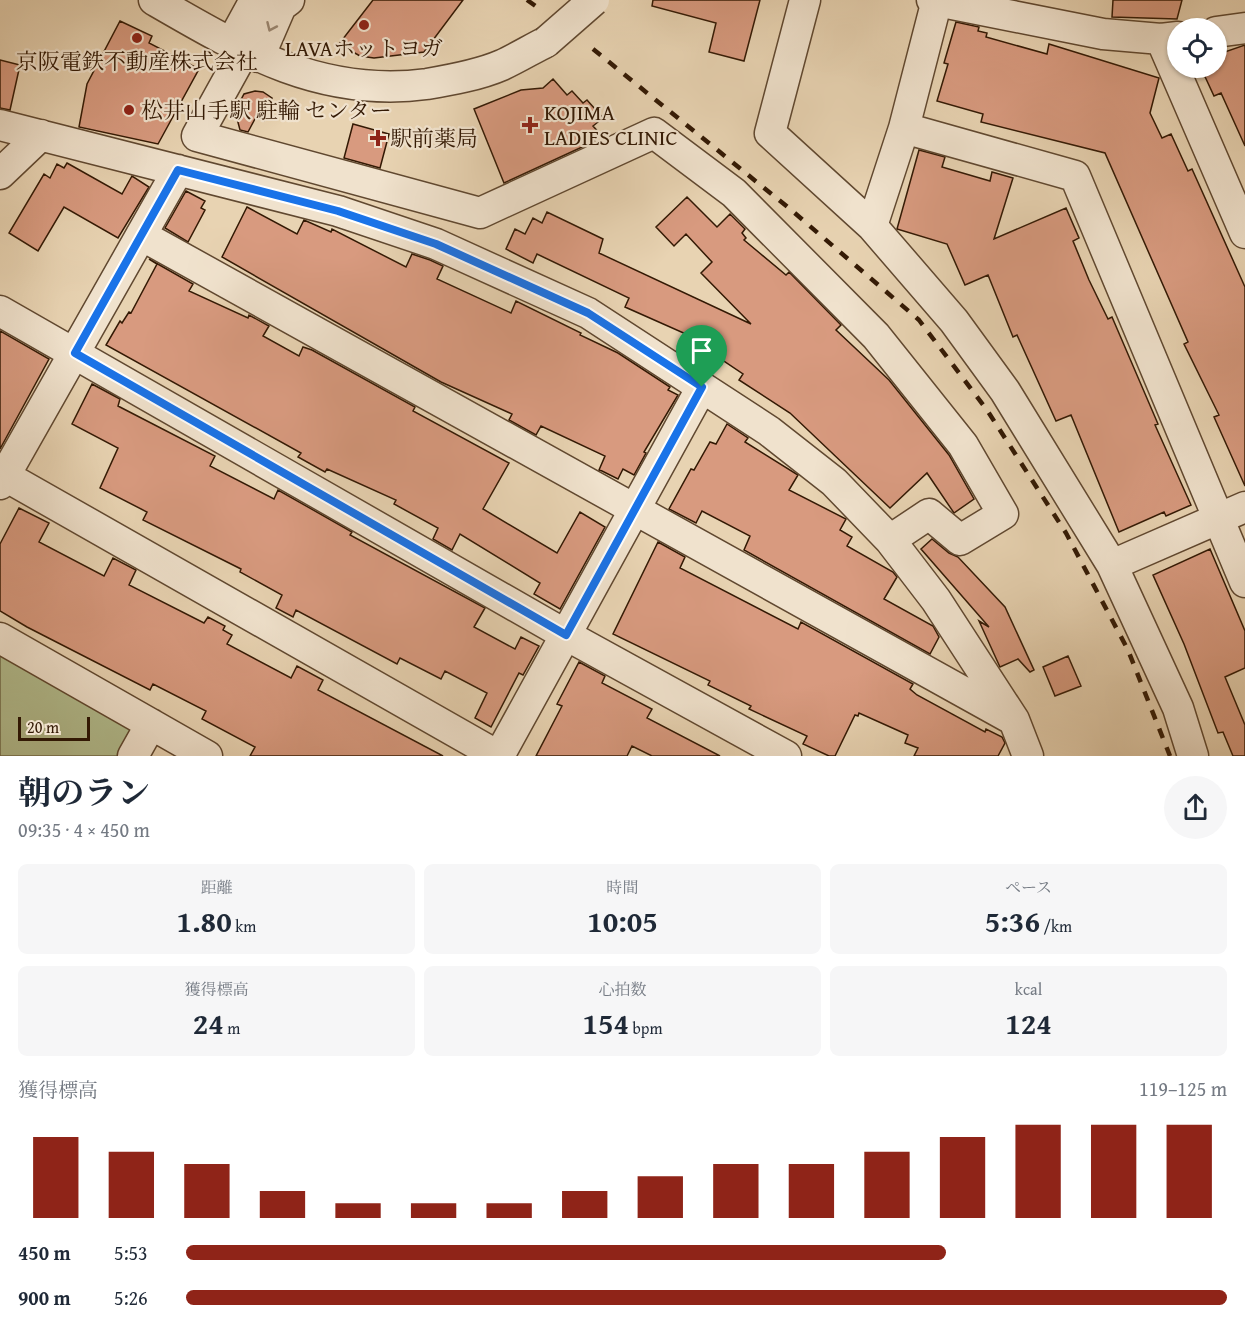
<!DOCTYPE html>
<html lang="ja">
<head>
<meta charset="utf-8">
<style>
  :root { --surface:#fff; --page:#f6f6f7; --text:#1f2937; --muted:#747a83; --accent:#8f2418 }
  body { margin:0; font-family:"Gentium Book Plus","Noto Serif JP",serif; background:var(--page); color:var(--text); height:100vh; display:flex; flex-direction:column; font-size:22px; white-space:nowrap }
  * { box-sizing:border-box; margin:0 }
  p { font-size:20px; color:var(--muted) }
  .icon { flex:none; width:33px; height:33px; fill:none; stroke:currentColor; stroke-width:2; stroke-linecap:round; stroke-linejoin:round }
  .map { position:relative; height:756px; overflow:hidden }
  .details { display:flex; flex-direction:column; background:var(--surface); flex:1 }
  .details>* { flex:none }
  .buttons { position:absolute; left:1167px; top:18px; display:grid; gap:12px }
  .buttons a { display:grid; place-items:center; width:60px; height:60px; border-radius:50%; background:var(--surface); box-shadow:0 2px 4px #0004; font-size:30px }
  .scale { position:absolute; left:18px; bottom:15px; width:72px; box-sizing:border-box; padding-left:6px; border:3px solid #331904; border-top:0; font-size:16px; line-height:21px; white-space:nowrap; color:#331904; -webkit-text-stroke:4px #f0e2cd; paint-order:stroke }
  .pin { position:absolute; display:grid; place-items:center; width:51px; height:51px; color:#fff; margin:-62px -26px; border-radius:50% 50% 50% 0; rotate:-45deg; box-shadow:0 0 6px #0007 }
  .pin .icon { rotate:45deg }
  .round { display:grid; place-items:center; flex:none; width:63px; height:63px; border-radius:32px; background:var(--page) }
  .headline { display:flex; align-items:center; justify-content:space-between; height:102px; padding:0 18px }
  h1 { font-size:33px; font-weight:700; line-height:45px }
  .stats { display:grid; grid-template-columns:repeat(3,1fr); gap:9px; height:102px; padding:6px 18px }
  .stats div { display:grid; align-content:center; border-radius:9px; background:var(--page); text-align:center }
  .stats b { font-size:30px; font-weight:700 }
  .stats small { font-size:16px; font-weight:400 }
  .stats p { font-size:16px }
  .chart { height:168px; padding:12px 18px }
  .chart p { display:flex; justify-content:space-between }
  .chart svg { width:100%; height:108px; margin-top:6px; stroke:var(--accent); stroke-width:6 }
  ul { padding:0 18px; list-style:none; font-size:20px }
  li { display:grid; grid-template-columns:96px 72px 1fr; align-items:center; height:45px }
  li i { height:15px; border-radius:8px; background:var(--accent) }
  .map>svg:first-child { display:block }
  .green { fill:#b2bd8f; stroke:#726b4a; stroke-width:1.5 }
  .building { fill:#d89a7f; stroke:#331904; stroke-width:1.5 }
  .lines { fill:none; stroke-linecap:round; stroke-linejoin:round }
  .minor-casing { stroke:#604830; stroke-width:33 }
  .minor { stroke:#f0e2cd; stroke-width:30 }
  .rail { stroke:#331904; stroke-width:4.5; stroke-dasharray:10 10; stroke-linecap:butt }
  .minor-bridge-casing { stroke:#604830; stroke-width:33; stroke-linecap:butt }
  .minor-bridge { stroke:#f0e2cd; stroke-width:30 }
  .oneway { stroke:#9b8873 }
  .route-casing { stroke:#fff; stroke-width:12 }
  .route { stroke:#1a73e8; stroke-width:8 }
  .poi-dot { fill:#8f2418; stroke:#f0e2cd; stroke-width:2 }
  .labels { text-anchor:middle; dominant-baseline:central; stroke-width:4.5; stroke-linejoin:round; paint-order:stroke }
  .poi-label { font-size:22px; fill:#331904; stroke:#f0e2cd; text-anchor:start }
</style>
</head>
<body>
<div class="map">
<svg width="1245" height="756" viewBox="0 0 1245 756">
  <rect width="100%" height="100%" fill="#e8d3b2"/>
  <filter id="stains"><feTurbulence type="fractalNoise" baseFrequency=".00333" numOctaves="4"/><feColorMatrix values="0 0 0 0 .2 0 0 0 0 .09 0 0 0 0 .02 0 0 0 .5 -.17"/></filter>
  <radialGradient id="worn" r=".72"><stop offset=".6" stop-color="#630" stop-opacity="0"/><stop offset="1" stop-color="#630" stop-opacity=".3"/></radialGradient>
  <!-- green -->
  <path class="green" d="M0 649 134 728 118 756H0Z"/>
  <!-- building -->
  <path class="building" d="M373 0H463L424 52 374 58 360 56 339 44Z
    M653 0H760L744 61 709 52 716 23 652 6Z
    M1113 0H1182L1177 19 1112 17Z
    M120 21 152 36 149 43 199 69 158 144 79 127 87 84Z
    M956 22 979 27 978 31 987 33 986 37 1047 54 1049 44 1159 78 1150 113 1162 138 1171 134 1188 171 1192 169 1245 287V486L1214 417 1219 415 1184 344 1188 342 1105 153 981 122 983 114 937 101 948 64 944 63Z
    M1245 45V146L1221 93 1214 96 1201 68H1216V55Z
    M0 60 20 65 10 110 0 108Z
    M553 79 567 95 572 91 583 103 587 100 603 118 593 126 601 135 593 142 504 183 474 109 521 90 543 88Z
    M255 91 263 92 272 98 264 121 256 117 248 132 240 130 235 111 244 94Z
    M353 124 389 134 380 168 344 158Z
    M919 150 945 157 942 167 990 181 992 172 1013 178 994 239 1066 208 1079 238 1073 241 1089 280 1108 319 1112 317 1158 424 1155 425 1191 505 1166 516 1164 512 1119 532 1071 415 1056 421 1017 335 1013 337 988 275 965 285 947 244 897 229Z
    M67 163 122 194 132 176 149 187 118 238 64 207 38 251 9 233 44 174 50 178 57 164 64 168Z
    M186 191 205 201 201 208 205 210 188 242 165 228Z
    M687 197 717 227 730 214 745 229 742 233 746 238 744 240 786 275 789 272 841 325 836 330 889 380 949 455 974 499 954 513 927 473 890 508 790 413 739 380 743 374 709 351 713 346 625 307 629 298 537 254 533 263 506 249 515 229 525 234 533 218 542 223 547 212 603 239 599 253 751 324 701 273 712 262 686 234 674 246 656 227Z
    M247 207 297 234 304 220 331 232 332 229 406 267 412 254 430 260 443 266 437 279 511 313 516 301 581 333 580 335 618 353 670 387 668 390 678 395 644 452 646 453 634 475 623 469 618 479 602 471 599 470 605 456 541 426 536 435 509 420 512 414 441 382 222 257Z
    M149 259 193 284 189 291 248 318 249 315 269 326 263 336 299 356 303 347 312 350 415 407 413 411 509 463 483 509 557 553 580 512 605 527 560 609 534 594 540 583 460 534 452 550 433 539 438 528 394 504 396 500 327 469 325 472 298 457 301 453 106 345 120 321 122 323 129 312 131 313 157 264Z
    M0 331 49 359 0 449Z
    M92 384 120 399 118 406 215 456 210 466 274 499 278 490 352 532 350 535 485 608 474 627 515 649 521 637 539 646 523 675 519 673 491 727 475 718 487 693 445 671 441 679 400 658 397 664 296 610 293 617 276 608 282 595 240 572 241 569 143 520 147 512 100 488 118 448 72 424Z
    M727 424 748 438 745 442 798 475 789 490 846 519 840 530 852 537 847 546 893 572 897 577 884 599 933 626 939 637 930 654 744 550 750 536 702 511 696 523 669 509 691 469 694 470 710 442 716 444Z
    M19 508 49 523 39 542 104 576 113 558 136 570 129 585 204 623 208 617 225 626 223 630 232 635 227 644 291 678 297 666 323 680 318 690 443 756H250L255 747 202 719 206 711 153 684 150 690 27 627 0 611V544Z
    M932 539 949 553 958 557 1005 607 1034 670 1030 672 1018 659 1000 667 979 621 989 627 921 549Z
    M658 542 685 557 680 568 798 629 801 622 913 684 910 689 917 695 985 732 986 729 1002 737 1005 743 998 756H914L918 748 905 743 908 735 859 713 858 716 855 715 835 756H829L803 744 807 736 749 709 751 706 708 685 710 681 613 634Z
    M1210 549 1245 631V668L1225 677 1245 725V756H1233L1223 732 1218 733 1184 644 1153 575Z
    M1068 656 1081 686 1055 696 1043 667Z
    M579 662 605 676 602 683 652 709 647 718 720 756H652L632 746 627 756H536L562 706 557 704Z"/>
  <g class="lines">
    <defs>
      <path id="minor" d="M154 0C242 51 321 98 427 84 451 80 479 75 502 65 517 58 532 49 546 42
        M805 0 770 133 872 226 954 321 1005 391 1112 565 1178 708 1193 756
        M932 0 1103 34 1161 39 1178 37
        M1216 32 1245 28
        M1161 39 1245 233
        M231 44 255 0
        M244 51 197 136 480 213 654 133 734 193 876 336 963 445 1003 514 960 540 929 514 890 540
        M259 57 281 6 289 0
        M0 125 338 211 436 244 588 313 769 431 834 482 890 540 936 600 1014 720 1028 756
        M904 128 1075 176 1245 582
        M0 174 41 135
        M872 226 904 128 937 0
        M141 235 1012 719
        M0 311 566 635 786 756
        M0 473 498 756
        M0 484 178 170
        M1112 565 1245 507
        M0 638 207 756
        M133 756 151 724
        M499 756 702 387"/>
    </defs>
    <!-- minor casing -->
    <use href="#minor" class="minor-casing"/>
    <!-- minor -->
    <use href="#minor" class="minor"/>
    <!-- rail -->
    <path class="rail" d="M527 0 537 7
      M593 49 790 209 919 320 987 410 1066 533 1128 650 1170 756"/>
    <defs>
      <path id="minor-bridge" d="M546 42 594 0"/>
    </defs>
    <!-- minor-bridge casing -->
    <use href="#minor-bridge" class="minor-bridge-casing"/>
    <!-- minor-bridge -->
    <use href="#minor-bridge" class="minor-bridge"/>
  </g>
  <!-- one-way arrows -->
  <defs><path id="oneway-chevron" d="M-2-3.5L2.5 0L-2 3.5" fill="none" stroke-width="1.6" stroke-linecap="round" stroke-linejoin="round" transform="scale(1.5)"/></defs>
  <use class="oneway" href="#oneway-chevron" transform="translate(271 27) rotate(114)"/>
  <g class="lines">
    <defs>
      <path id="route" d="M178 170 338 211 436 244 588 313 702 387 566 635 75 353Z"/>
    </defs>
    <!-- route casing -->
    <use href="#route" class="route-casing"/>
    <!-- route -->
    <use href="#route" class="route"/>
  </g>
  <!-- markers -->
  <g class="poi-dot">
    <circle cx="364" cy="25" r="6"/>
    <circle cx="137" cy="38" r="6"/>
    <circle cx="129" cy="110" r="6"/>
    <path d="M527 116h6v6h6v6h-6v6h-6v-6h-6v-6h6z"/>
    <path d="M375 129h6v6h6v6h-6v6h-6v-6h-6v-6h6z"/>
  </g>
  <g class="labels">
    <!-- poi labels -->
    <g class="poi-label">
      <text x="364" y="48" text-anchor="middle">LAVAホットヨガ</text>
      <text x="137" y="61" text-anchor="middle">京阪電鉄不動産株式会社</text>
      <text x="141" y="110">松井山手駅 駐輪 センター</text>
      <text x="544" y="112">KOJIMA<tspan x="544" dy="25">LADIES CLINIC</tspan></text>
      <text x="390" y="138">駅前薬局</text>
    </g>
  </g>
  <rect width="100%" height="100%" filter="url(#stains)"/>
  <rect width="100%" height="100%" fill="url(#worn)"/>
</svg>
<div class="buttons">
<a><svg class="icon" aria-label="locate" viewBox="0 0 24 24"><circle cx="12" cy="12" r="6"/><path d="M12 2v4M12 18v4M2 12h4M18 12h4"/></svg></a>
</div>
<div class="scale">20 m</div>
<div class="pin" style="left:702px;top:387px;background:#1e9e55"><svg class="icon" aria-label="arrive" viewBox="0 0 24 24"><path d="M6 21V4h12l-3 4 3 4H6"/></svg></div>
</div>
<section class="details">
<div class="headline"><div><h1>朝のラン</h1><p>09:35 · 4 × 450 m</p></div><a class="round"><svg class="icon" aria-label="share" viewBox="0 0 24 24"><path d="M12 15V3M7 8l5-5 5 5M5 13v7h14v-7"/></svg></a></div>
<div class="stats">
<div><p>距離</p><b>1.80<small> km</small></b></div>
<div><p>時間</p><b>10:05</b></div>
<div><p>ペース</p><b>5:36<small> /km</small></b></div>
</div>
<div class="stats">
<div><p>獲得標高</p><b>24<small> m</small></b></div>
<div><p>心拍数</p><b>154<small> bpm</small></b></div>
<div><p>kcal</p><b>124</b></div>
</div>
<div class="chart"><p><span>獲得標高</span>119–125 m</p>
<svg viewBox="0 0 160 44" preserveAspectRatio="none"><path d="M5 44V11M15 44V17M25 44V22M35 44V33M45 44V38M55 44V38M65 44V38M75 44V33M85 44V27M95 44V22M105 44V22M115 44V17M125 44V11M135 44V6M145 44V6M155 44V6"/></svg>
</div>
<ul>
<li><b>450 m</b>5:53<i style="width:73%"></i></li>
<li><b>900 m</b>5:26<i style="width:100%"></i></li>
</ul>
</section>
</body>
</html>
